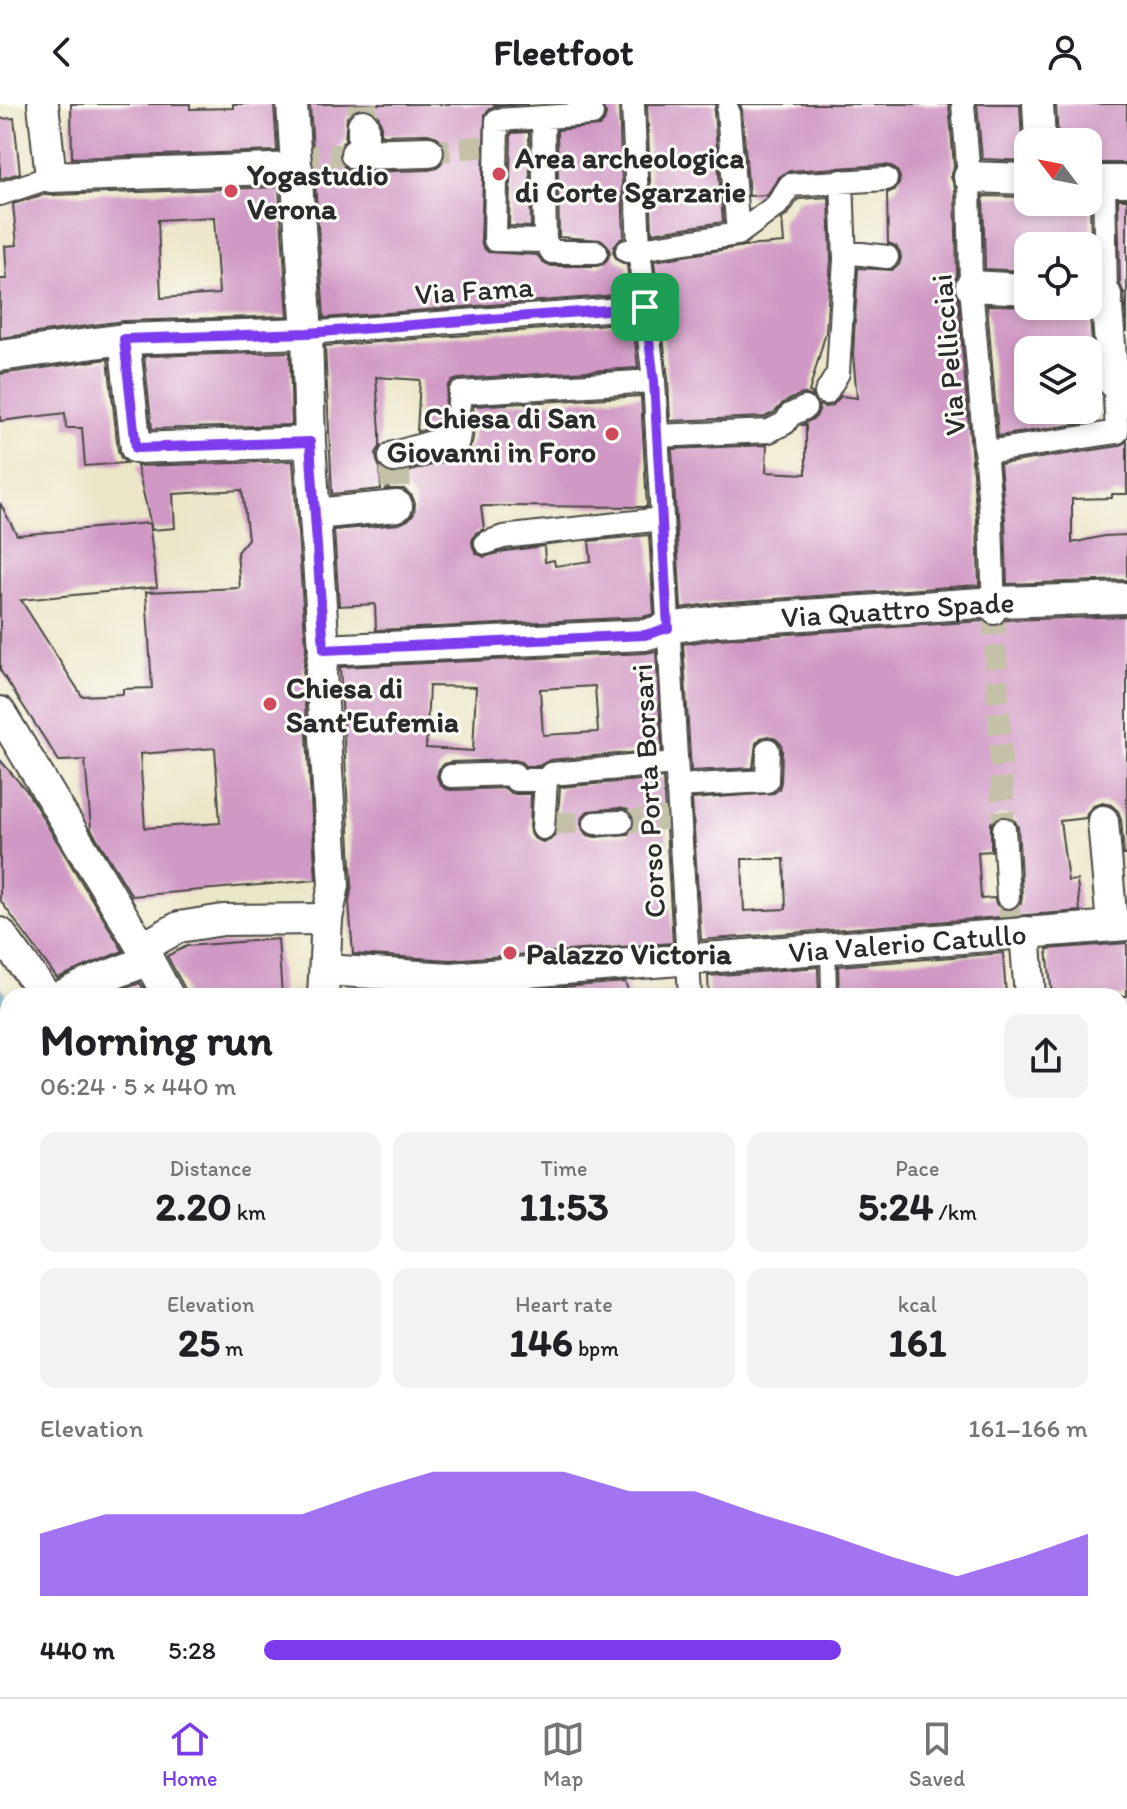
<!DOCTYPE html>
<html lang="en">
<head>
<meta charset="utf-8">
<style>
  :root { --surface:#fff; --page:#f2f2f2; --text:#202124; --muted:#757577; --line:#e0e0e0; --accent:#7c3aed }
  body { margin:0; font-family:Itim,sans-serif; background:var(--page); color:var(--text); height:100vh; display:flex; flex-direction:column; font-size:30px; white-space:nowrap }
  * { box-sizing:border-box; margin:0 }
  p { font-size:26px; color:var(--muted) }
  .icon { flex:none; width:44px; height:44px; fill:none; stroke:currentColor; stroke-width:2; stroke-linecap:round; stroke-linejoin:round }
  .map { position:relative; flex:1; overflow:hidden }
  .details { position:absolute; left:0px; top:884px; width:1128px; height:710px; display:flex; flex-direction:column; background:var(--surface); border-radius:24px 24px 0 0; box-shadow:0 4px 12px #0003 }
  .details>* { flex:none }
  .needle { width:52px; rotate:302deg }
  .buttons { position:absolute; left:1014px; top:24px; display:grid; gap:16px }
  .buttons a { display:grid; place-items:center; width:88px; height:88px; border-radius:16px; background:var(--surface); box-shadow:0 4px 12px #0003; font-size:40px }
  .pin { position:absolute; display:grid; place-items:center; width:68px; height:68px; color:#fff; margin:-34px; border-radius:16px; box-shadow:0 4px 12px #0006 }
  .round { display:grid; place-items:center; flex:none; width:84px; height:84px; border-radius:16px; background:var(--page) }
  .headline { display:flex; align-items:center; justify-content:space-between; height:136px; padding:0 40px }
  h1 { font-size:44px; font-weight:700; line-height:60px }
  .stats { display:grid; grid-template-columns:repeat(3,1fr); gap:12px; height:136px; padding:8px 40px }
  .stats div { display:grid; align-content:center; border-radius:16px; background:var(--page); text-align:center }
  .stats b { font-size:40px; font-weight:700 }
  .stats small { font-size:22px; font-weight:400 }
  .stats p { font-size:22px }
  .chart { height:224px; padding:16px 40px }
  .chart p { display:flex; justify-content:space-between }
  .chart svg { width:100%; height:144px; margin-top:8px; fill:var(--accent); opacity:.7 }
  ul { padding:0 40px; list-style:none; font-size:26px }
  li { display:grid; grid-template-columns:128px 96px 1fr; align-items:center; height:60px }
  li i { height:20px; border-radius:10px; background:var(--accent) }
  header { display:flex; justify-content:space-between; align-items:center; height:104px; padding:0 40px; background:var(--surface); font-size:36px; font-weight:700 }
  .tab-bar { display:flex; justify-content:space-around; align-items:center; height:112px; border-top:2px solid var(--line); background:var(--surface); font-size:22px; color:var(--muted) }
  .tab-bar a { display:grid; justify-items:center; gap:4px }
  .tab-bar .current { color:var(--accent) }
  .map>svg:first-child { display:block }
  .water { fill:#54add2; stroke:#406c7e; stroke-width:2 }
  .building { fill:#d098c4; fill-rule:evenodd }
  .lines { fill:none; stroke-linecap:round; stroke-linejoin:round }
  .pedestrian-tunnel { stroke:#c5c1a9; stroke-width:22; stroke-dasharray:22 11; stroke-linecap:butt }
  .minor-tunnel { stroke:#c5c1a9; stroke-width:30; stroke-dasharray:30 15; stroke-linecap:butt }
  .service-casing { stroke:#484743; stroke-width:18 }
  .pedestrian-casing { stroke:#484743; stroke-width:26 }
  .minor-casing { stroke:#484743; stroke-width:34 }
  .tertiary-casing { stroke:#484743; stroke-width:40 }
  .service { stroke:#fff; stroke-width:14 }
  .pedestrian { stroke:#fff; stroke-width:22 }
  .minor { stroke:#fff; stroke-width:30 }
  .tertiary { stroke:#fff; stroke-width:36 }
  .route-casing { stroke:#fff; stroke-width:16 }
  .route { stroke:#7c3aed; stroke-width:10 }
  .poi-dot { fill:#d1495b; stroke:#fdfcf7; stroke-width:3 }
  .labels { text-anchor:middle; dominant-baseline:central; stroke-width:6; stroke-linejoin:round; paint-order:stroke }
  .poi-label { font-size:30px; font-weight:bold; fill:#2b2b2b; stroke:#fdfcf7; text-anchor:start }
  .street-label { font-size:30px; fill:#2b2b2b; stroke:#fdfcf7 }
</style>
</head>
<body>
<header><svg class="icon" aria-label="back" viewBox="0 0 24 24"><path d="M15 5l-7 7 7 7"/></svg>Fleetfoot<svg class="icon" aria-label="person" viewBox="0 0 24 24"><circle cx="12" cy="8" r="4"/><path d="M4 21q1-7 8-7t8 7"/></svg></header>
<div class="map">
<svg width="1127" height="1593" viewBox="0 0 1127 1593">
  <rect width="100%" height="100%" fill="#fdfcf7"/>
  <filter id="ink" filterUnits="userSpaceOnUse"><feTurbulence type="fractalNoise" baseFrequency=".0125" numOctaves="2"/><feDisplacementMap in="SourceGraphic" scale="16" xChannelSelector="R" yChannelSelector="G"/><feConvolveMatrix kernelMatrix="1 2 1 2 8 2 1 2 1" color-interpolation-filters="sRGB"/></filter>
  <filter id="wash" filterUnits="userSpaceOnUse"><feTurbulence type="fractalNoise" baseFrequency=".006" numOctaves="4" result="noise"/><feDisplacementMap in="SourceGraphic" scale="32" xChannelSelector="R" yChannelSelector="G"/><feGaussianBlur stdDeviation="1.8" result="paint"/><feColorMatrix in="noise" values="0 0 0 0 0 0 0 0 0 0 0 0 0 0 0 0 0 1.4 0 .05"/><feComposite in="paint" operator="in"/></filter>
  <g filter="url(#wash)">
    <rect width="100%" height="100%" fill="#ece6c9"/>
    <!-- water -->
    <path class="water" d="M0 883 8 894V1586H364L366 1593H0Z"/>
    <g id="blocks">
      <!-- building -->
      <path class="building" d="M71 0H190V5L233 4V0H274L277 47 72 54Z
        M310 0H528L495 2 489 5 485 10 481 137 483 143 488 148 537 151 545 160 552 162H597L604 160 608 154 610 149 608 142 602 136 559 133 557 26 599 22 604 17 606 10 601 0H619L624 133 618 137 614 143 613 148 617 156 627 161 630 190 324 214ZM364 3 373 6 378 11 381 20V31L428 30 437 33 444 39 446 47 443 57 437 64 428 66 356 68 347 65 340 59 338 50 340 42 345 36 347 13 353 6Z
        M647 0H716L714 8 723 118 652 129Z
        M740 0H949L954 63 951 73 955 84 957 171 953 182 958 194 977 416 979 481 715 499 681 504 672 345 767 341 766 368 806 370V321H802L816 313 819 306 818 301 825 303 832 302 841 292 857 294 853 250 858 164 892 166 899 161 901 154 900 148 896 142 888 139 887 89 894 86 899 80 900 73 897 67 891 62 885 61 789 67 779 73 767 91 749 92 742 6Z
        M977 0H1020L1022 39 1025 47 1028 51V57L982 55Z
        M1056 0H1127V59H1088V38H1058Z
        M14 14 20 69 0 75V15Z
        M529 28 531 123 509 122 511 29Z
        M279 83 288 212 123 217 0 234V175H7L5 142 17 141 13 100 45 90 52 91ZM214 113 219 190 161 194 158 116Z
        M983 92 1028 93V98H1088V95H1090L1092 181 1088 192 1096 282 1088 283V246H1028V306H1091V318L998 332 987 201 1040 202 1088 206V142H1028V167L985 165Z
        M829 93 831 155 826 228 809 288 812 289 813 293 805 290 799 291 783 299 775 308 765 313 670 317 668 275 654 157 745 142 784 139 782 115 789 109 798 95Z
        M1118 95H1127V228L1124 190 1120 180Z
        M633 218 638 264 458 275 452 277 448 282 444 305 439 313 438 322 417 328 420 276 376 273 380 327V343L376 349 377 357 380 364 381 385 332 390 325 242Z
        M290 248 292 321 152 325 144 252Z
        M108 255 118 346 121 354 126 359 85 362 82 324H66L65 309 0 317V270Z
        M641 292 647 403 481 402 484 425 476 429 472 437 473 443 476 449 484 453 506 447 544 442 545 458 554 456 555 462 591 457 589 437 649 431 654 510 642 513 376 526 375 500 339 502 334 426 399 420 408 416 414 409 415 399 412 392 404 385H386L411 367 459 353 467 348 472 339 475 320 473 302Z
        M1127 337V390H1112V394L1072 395V439L1104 432 1127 431V476L1007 480 1005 415 1000 360 1119 342Z
        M293 357 306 545 303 569 316 776 132 792 91 725 85 656 59 657 0 566V399L17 431 149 419 157 483 21 496 82 592 123 590V585L152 584 146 488 240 484 237 448 248 435 242 386 173 390 175 424 152 426 137 362ZM215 644 220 719 145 724 140 650Z
        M1127 512V751H1124L1121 715 1118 707 1111 701 1102 699 1093 702 1087 709 1086 714 1060 717 1068 777 1077 776 1080 807 701 836 692 695 774 689 779 685 781 678 782 646 781 640 776 635 768 632 761 634 756 639 753 664 691 667 683 540 718 535 983 517 988 522 994 523 1001 521 1006 516ZM1004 711 1010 712 1015 717 1018 723 1022 792 1021 799 1016 804 1008 807 1002 806 997 801 994 794 981 795 978 748 991 747V719L997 713ZM742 755H784L786 805 744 807Z
        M656 547 662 646 550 656 539 662H525L521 658 514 656 451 658 444 660 439 665 437 673 440 680 445 685 451 686 505 684 509 688 515 690H531L530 729 535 735 543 738 550 736 554 732 557 726 560 683 663 674 673 839 451 856 353 850 349 798 352 780 340 563 646 549ZM429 582 476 583 473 647 426 644ZM595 582 598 628 543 631 540 585ZM620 704 628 706 633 711 635 717 634 724 628 730 595 733 588 731 583 726 581 719 582 713 588 707Z
        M0 656 26 686 123 847 57 874 0 796Z
        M278 835 282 892H186L184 883 167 852 187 842Z
        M1127 839V892H1052L1047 845Z
        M1003 849 1006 892H839L838 862Z
        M818 863 819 892H709L708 872Z
        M625 878 630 892H357L356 886 452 892Z
        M140 879 148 892H105Z"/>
    </g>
  </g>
  <g filter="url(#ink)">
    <use href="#blocks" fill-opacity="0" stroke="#484743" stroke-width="2"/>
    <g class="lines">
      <!-- pedestrian-tunnel -->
      <path class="pedestrian-tunnel" d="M428 48 486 42
        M297 53 356 50
        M994 509 1004 725
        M621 718 679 714
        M555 719H595
        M1008 793 1010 813"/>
      <!-- minor-tunnel -->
      <path class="minor-tunnel" d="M362 0 363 21
        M394 353 397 402"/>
      <defs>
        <path id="service" d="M828 844 829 892"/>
        <path id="pedestrian" d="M633 0 639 145 654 277 690 892
          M963 0 969 73 971 182 991 415 994 509
          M728 7 738 130
          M592 10 497 16 495 136 545 137 552 148H596
          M543 14 545 137
          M1104 78 1106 191
          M0 90 51 73
          M627 147 738 130 777 101 790 81 886 75
          M845 148 887 153
          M307 229 645 203
          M826 289 838 269 845 155 842 77
          M457 317 460 289 654 277
          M657 332 769 327 785 319 790 311 805 304
          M987 348 1117 328 1115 294 1127 292
          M486 439 503 433 662 415
          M451 672 514 670 516 676H546
          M677 682 767 677 768 646
          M595 719 621 718
          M543 724 546 676 551 670 676 659
          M1004 725 1008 793
          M1120 1008 1127 1007
          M1120 1360 1127 1363"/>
        <g id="minor">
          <path d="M43 0 51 73 297 64"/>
          <path d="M292 0 307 229 310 338 324 546 321 568 334 781 327 815 323 892"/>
          <path d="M1038 0 1040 38"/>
          <path d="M363 21V50"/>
          <path d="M356 50 428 48"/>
          <path d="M969 73 1028 75"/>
          <path d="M1088 77H1127"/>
          <path d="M971 182 1028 185"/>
          <path d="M1106 191 1113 278"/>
          <path d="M124 235 136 344 310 338"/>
          <path d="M0 252 124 235 307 229"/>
          <path d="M394 353 454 336 457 317"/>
          <path d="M315 410 397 402"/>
          <path id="s1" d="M324 546 645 531 668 524 716 517 995 498 1127 494"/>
          <path d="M0 608 142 844 168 892"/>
          <path d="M1103 717 1112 821"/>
          <path d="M1025 828 1030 892"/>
          <path d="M0 829 46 892"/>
          <path d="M142 844 179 823 223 816 327 815"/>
          <path id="s2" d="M325 866 451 874 1127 821"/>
          <path d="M61 892 86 880 147 857"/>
          <path d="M1120 1082H1127"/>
          <path d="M425 1586 428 1593"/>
        </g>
        <path id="tertiary" d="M0 1326 8 1322
          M717 1586 718 1593"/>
      </defs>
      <!-- service casing -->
      <use href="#service" class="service-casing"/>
      <!-- pedestrian casing -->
      <use href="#pedestrian" class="pedestrian-casing"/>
      <!-- minor casing -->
      <use href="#minor" class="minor-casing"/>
      <!-- tertiary casing -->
      <use href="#tertiary" class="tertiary-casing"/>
      <!-- service -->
      <use href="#service" class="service"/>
      <!-- pedestrian -->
      <use href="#pedestrian" class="pedestrian"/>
      <!-- minor -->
      <use href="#minor" class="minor"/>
      <!-- tertiary -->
      <use href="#tertiary" class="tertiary"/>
    </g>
  </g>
  <g class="lines" filter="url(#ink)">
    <defs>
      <path id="route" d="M645 203 654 277 668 524 645 531 324 546 310 338 136 344 124 235 307 229Z"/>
    </defs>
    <!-- route casing -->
    <use href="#route" class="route-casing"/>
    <!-- route -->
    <use href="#route" class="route"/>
  </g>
  <!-- markers -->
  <g class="poi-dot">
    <circle cx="499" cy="70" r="8"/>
    <circle cx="231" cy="87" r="8"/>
    <circle cx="612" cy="330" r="8"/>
    <circle cx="270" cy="600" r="8"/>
    <circle cx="510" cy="849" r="8"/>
  </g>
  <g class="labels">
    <!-- poi labels -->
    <g class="poi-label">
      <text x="515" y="53">Area archeologica<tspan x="515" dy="34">di Corte Sgarzarie</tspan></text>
      <text x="247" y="70">Yogastudio<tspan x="247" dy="34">Verona</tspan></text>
      <text x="596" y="313" text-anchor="end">Chiesa di San<tspan x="596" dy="34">Giovanni in Foro</tspan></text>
      <text x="286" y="583">Chiesa di<tspan x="286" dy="34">Sant'Eufemia</tspan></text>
      <text x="526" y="849">Palazzo Victoria</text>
    </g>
    <!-- street labels -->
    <g class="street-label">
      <text transform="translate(474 186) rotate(-4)">Via Fama</text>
      <text transform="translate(948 251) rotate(-95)">Via Pellicciai</text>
      <text stroke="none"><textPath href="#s1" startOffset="576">Via Quattro Spade</textPath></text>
      <text transform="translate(648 687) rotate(-93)">Corso Porta Borsari</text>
      <text stroke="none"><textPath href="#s2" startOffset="584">Via Valerio Catullo</textPath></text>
    </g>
  </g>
</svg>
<div class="buttons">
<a><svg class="needle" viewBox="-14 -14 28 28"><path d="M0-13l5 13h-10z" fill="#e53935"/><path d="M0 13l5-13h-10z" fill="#757577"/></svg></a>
<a><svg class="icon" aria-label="locate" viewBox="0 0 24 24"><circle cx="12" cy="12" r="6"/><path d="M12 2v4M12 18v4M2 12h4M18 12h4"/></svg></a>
<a><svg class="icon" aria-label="layers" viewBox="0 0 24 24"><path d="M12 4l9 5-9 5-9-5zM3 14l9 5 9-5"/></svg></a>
</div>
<div class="pin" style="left:645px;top:203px;background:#1e9e55"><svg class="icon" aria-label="arrive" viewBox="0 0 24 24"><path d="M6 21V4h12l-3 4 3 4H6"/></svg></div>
<section class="details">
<div class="headline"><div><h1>Morning run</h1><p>06:24 · 5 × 440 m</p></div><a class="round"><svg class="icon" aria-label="share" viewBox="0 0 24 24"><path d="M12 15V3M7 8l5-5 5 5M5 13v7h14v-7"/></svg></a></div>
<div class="stats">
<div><p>Distance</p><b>2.20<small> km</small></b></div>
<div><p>Time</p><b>11:53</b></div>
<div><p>Pace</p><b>5:24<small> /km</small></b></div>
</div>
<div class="stats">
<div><p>Elevation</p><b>25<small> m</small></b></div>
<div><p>Heart rate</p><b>146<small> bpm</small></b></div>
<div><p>kcal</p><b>161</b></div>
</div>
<div class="chart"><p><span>Elevation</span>161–166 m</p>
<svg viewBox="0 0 160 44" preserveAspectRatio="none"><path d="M0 44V25L10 19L20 19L30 19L40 19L50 12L60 6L70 6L80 6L90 12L100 12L110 19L120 25L130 32L140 38L150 32L160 25V44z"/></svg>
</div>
<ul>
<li><b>440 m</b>5:28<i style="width:70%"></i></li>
</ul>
</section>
</div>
<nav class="tab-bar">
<a class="current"><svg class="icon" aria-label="home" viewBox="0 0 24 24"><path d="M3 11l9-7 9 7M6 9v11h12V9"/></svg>Home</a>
<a><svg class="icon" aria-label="map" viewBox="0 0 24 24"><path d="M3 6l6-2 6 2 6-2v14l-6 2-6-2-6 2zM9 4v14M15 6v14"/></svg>Map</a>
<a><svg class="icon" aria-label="saved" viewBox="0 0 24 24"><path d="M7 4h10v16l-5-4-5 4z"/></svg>Saved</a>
</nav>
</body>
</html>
